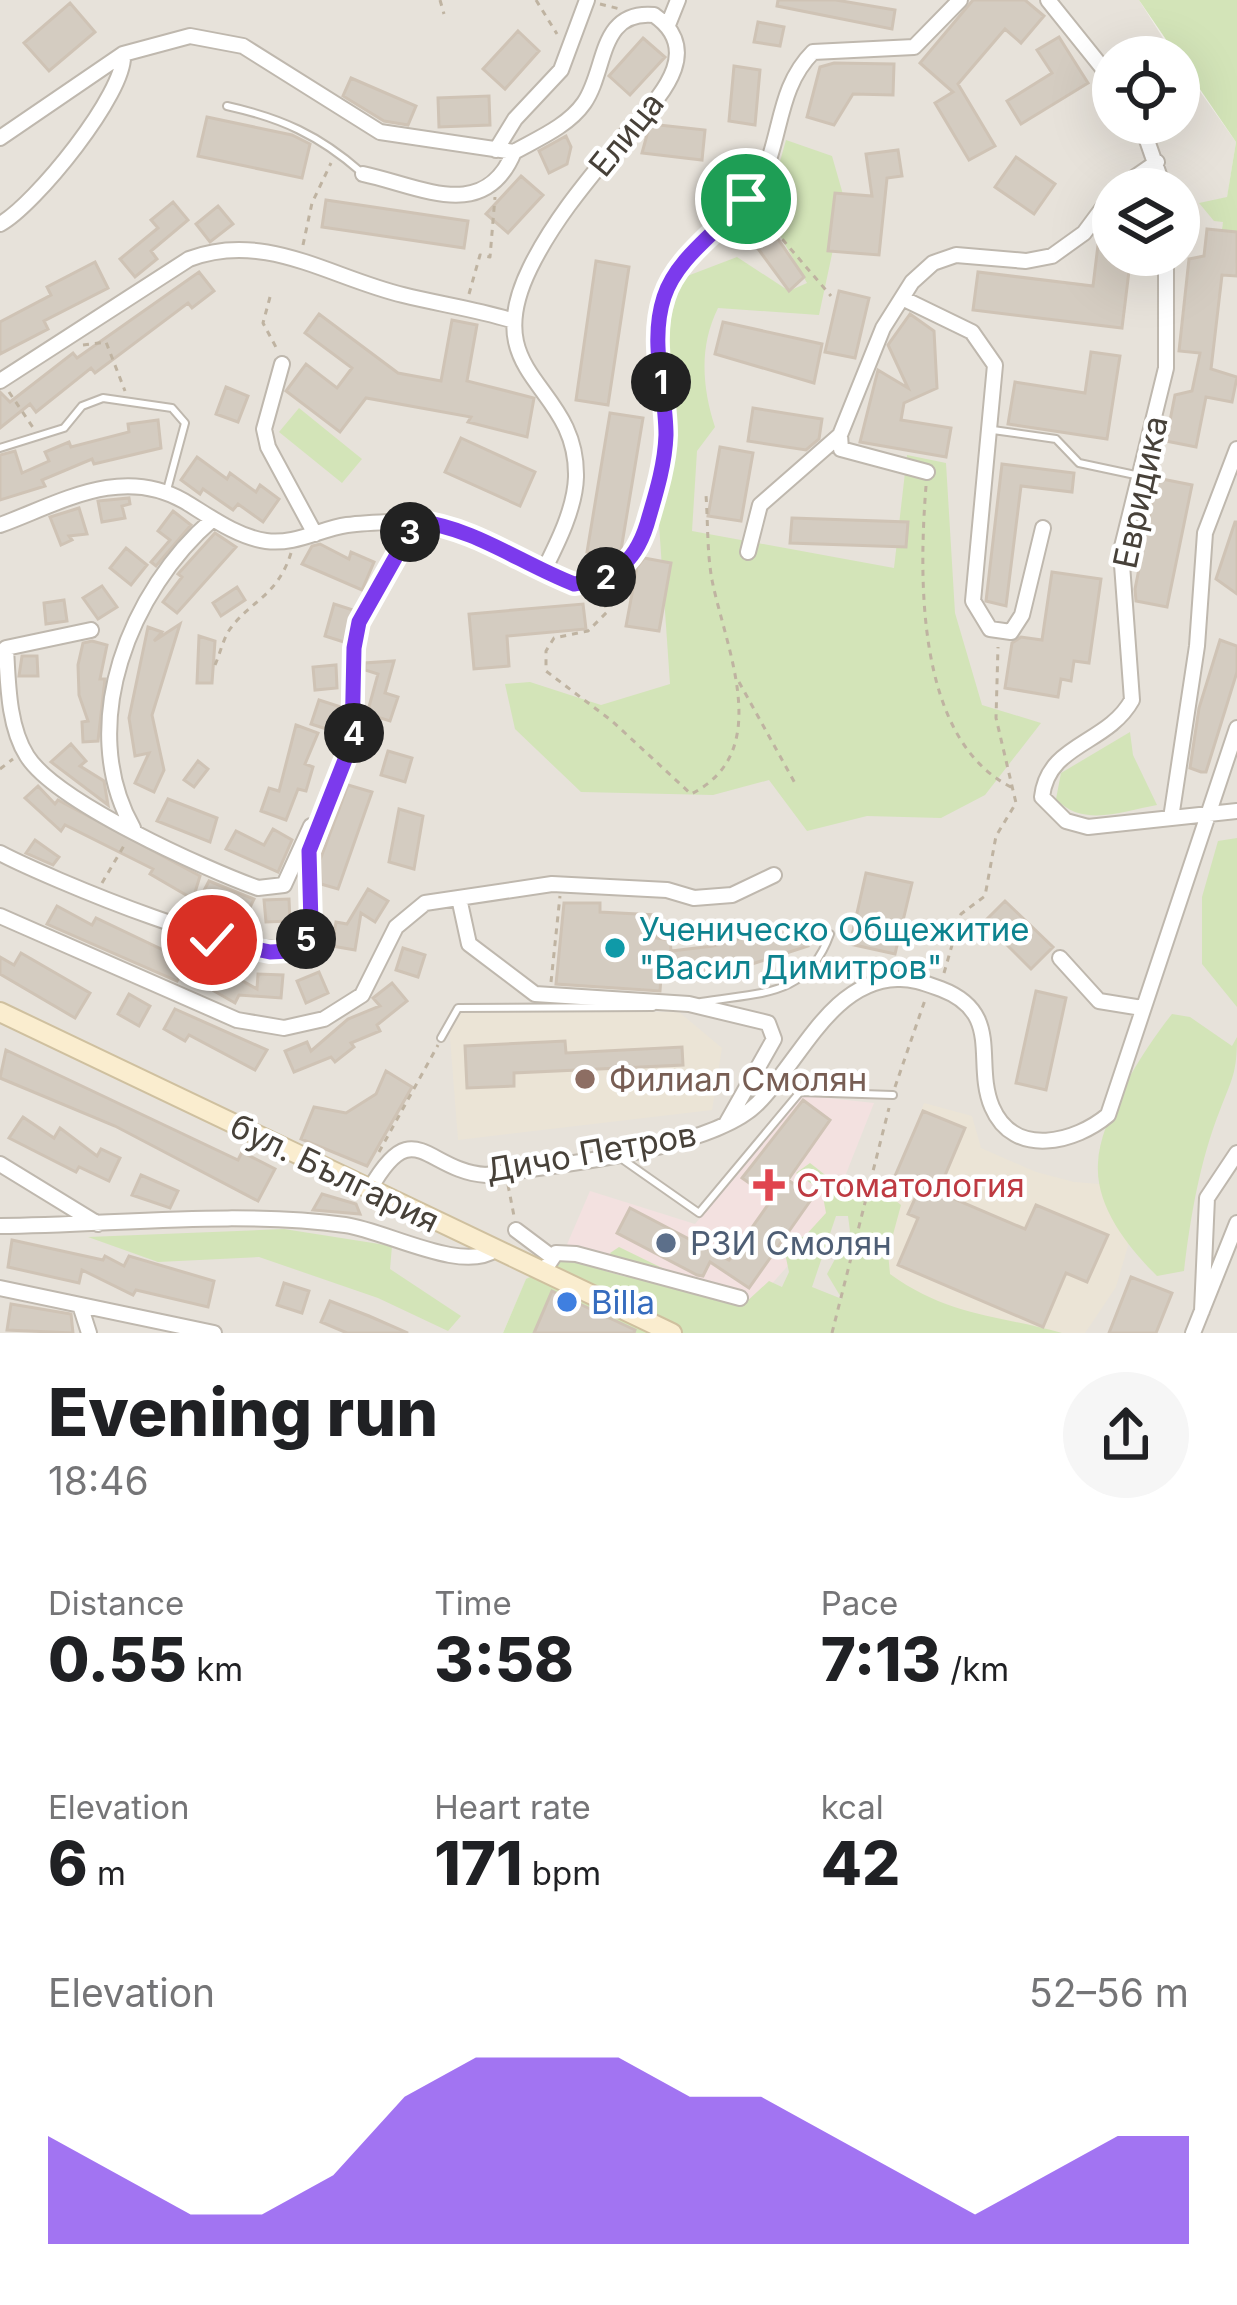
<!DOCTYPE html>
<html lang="en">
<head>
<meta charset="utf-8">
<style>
  :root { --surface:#fff; --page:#f6f6f6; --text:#202124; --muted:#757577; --accent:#7c3aed }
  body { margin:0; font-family:Inter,sans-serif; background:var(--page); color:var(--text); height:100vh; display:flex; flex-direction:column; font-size:45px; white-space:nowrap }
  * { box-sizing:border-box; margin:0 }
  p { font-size:39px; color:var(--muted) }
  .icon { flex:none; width:66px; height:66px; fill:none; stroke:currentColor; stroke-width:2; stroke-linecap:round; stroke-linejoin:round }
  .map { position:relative; height:1333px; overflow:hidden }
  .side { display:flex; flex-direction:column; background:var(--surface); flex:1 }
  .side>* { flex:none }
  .buttons { position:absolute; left:1092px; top:36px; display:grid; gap:24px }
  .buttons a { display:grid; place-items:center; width:108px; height:108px; border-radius:50%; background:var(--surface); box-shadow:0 12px 48px #0002; font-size:60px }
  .pin { position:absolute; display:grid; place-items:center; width:102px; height:102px; color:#fff; margin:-51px; border:6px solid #fff; border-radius:50%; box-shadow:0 3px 12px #0007 }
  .km { position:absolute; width:60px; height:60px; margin:-30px; border-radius:50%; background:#222; color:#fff; font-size:33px; line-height:60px; text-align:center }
  .round { display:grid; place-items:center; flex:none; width:126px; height:126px; border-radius:63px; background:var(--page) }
  .overview { display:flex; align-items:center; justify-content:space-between; height:204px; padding:0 48px }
  h1 { font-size:66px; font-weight:800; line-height:90px }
  .metrics { display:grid; grid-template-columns:repeat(3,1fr); gap:18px; height:204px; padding:12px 48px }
  .metrics div { display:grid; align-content:center }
  .metrics b { font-size:60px; font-weight:800 }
  .metrics small { font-size:33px; font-weight:400 }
  .metrics p { font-size:33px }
  .chart { height:336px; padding:24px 48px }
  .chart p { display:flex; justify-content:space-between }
  .chart svg { width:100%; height:216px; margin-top:12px; fill:var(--accent); opacity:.7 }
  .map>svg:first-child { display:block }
  .residential { fill:#e7e2da; fill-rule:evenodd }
  .education { fill:#ebe4d6 }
  .medical { fill:#f3e1e0 }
  .green { fill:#d3e4b8; fill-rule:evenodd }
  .building { fill:#d4ccc1; stroke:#cfc3b5; stroke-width:3 }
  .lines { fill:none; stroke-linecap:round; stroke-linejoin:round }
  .lane-casing { stroke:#bfb8ae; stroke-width:10 }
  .street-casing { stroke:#bfb8ae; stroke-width:18 }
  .secondary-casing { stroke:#cfc09f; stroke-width:22 }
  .path { stroke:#bfb3a1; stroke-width:3; stroke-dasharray:6 6; stroke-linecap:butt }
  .lane { stroke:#fff; stroke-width:6 }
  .street { stroke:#fff; stroke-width:14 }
  .secondary { stroke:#faedcf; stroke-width:18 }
  .route-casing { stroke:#fff; stroke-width:24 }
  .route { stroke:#7c3aed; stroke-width:15 }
  .culture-dot { fill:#0f9aa8; stroke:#fff; stroke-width:4.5 }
  .education-dot { fill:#8d6e63; stroke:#fff; stroke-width:4.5 }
  .health-dot { fill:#e0444e; stroke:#fff; stroke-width:4.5 }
  .service-dot { fill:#5c6f8a; stroke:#fff; stroke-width:4.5 }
  .shop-dot { fill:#3f7fe0; stroke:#fff; stroke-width:4.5 }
  .labels { text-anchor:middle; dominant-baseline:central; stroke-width:9; stroke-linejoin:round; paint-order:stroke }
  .street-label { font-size:33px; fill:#474139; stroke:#fff }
  .culture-label { font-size:33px; fill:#0d838f; stroke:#fff; text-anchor:start }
  .education-label { font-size:33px; fill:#785e54; stroke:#fff; text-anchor:start }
  .health-label { font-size:33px; fill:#be3a42; stroke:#fff; text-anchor:start }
  .service-label { font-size:33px; fill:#4e5e75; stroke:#fff; text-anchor:start }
  .shop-label { font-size:33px; fill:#366cbe; stroke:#fff; text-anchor:start }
</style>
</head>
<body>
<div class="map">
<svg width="1237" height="1333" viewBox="0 0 1237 1333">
  <rect width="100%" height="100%" fill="#f4f1eb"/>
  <!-- residential -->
  <path class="residential" d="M0 0H1139L1175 57H1113V123H1179V62L1236 142 1220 242 1237 248V1333H988L777 1293 526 1280 503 1333H0ZM1113 189H1179V255H1113Z"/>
  <!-- education -->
  <path class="education" d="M448 1012H679L722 1048 712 1110 458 1140Z
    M924 1103 972 1116 981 1148 1036 1172 1074 1182 1125 1186 1137 1215 1116 1287 1085 1333H986L886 1283V1203Z"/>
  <!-- medical -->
  <path class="medical" d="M801 1095 874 1103 827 1222 752 1306 562 1256 590 1191 695 1224Z"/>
  <!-- green -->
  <path class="green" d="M1139 0H1237V248L1220 243 1223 222 1214 221 1199 203 1227 197 1236 142Z
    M786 140 832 156 844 198 819 315 718 308C699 346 702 387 715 427L697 451 692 531 894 568 907 455 946 463 955 613 982 705 1041 723 985 795 941 818 867 816 807 831 769 780 713 795 581 792 515 729 505 684 530 682 601 705 670 684 659 524 675 445 663 345 682 278 737 257 789 291 807 283 766 211Z
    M299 408 362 459 342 483 279 432Z
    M1130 732 1133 755 1157 805C1123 811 1083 828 1056 799L1061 773Z
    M1237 838V1007L1202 964V897L1218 841Z
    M1172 1014 1190 1017 1232 1046 1237 1037C1237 1073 1232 1079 1220 1110 1200 1160 1190 1219 1184 1271L1157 1276C1129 1248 1095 1207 1098 1163 1100 1118 1144 1049 1172 1014Z
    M810 1163 843 1189 884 1191 901 1205 888 1253 890 1274C948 1316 997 1315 1062 1333H503L526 1279 564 1260 586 1258 602 1270 626 1277 610 1253 619 1247 730 1301 744 1304 769 1281 782 1287 789 1272 783 1244 805 1236 826 1213 822 1191 796 1173ZM836 1216H848L850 1231 827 1274 842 1299 812 1287Z
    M284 1229 392 1246 390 1269 461 1316 448 1331 378 1298 259 1257 158 1262 88 1237Z"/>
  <!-- building -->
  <path class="building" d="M778 0H836L895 10 892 29 777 6Z
    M973 0H1025L1044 16 1021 43 1005 29 958 84 995 146 969 160 935 103 953 92 920 63Z
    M70 3 95 32 49 71 24 43Z
    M758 22 784 27 780 46 754 42Z
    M518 31 539 51 505 89 483 69Z
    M1059 37 1088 83 1021 124 1007 101 1052 73 1037 50Z
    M643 38 665 57 630 95 609 76Z
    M834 63 894 64 893 95 853 94 834 125 807 117 820 67Z
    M734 66 760 70 755 125 729 121Z
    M351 78 416 106 408 125 384 121 343 96Z
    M489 96 490 125 439 127 438 98Z
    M207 117 292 135 310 144 302 178 198 156Z
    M650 124 705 130 702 160 642 153Z
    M566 136 571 147 567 164 549 173 539 151Z
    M898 150 902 176 887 178 879 255 828 251 835 193 872 196 866 154Z
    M1016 157 1055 184 1034 214 995 187Z
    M521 176 543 195 508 233 486 214Z
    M326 200 468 221 464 248 322 227Z
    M173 202 188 220 151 251 157 259 135 277 120 259 158 228 151 220Z
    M218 206 233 224 210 242 196 224Z
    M763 217 804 277 789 291 745 231Z
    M1207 229 1237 232V276L1222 275 1211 369 1237 377 1232 402 1206 397 1196 447 1166 441 1175 395 1192 391 1200 353 1179 351 1189 259 1204 256Z
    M1098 245 1113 247V255H1131L1122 328 973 310 978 272 1093 286Z
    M596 261 629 267 608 405 576 400Z
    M95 262 108 288 44 321 48 329 0 354V322L51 295 47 287Z
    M199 272 214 291 192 308 188 303 95 373 91 368 36 412 30 404 0 428V392L10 402 73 353 77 358Z
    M839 291 869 298 855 358 825 352Z
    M319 314 398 373 441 381 452 320 477 325 467 381 534 398 527 437 468 422 471 417 366 398 340 432 286 391 306 364 337 388 352 368 305 333Z
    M910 314 934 331 937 388 904 403 901 420 951 428 946 457 860 442 878 370 908 388 888 345Z
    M723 322 822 344 814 383 715 354Z
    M1091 352 1120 356 1107 439 1008 424 1015 382 1085 393Z
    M226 387 248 396 238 422 216 414Z
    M753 408 822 419 819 439 806 450 748 441Z
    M610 413 643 418 621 550 615 557 587 552Z
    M158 420 161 448 94 464 92 459 42 480 45 486 0 500V455L15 451 22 473 49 461 45 452 69 442 71 447 129 432 128 424Z
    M461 438 535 472 520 506 445 472Z
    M720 447 753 453 741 521 708 516Z
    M197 457 227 479 230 473 256 492 260 485 279 499 263 522 238 504 233 510 203 489 200 494 181 480Z
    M1002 464 1074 473 1072 492 1021 486 1006 606 986 601Z
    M1157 478 1192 485 1167 607 1136 601 1135 589Z
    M129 498 130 504 122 506 125 518 102 522 98 501Z
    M79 508 87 534 69 536 72 540 61 545 50 517Z
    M173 511 191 525 156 566 151 562 170 540 158 531Z
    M792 518 908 522 906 547 790 543Z
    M1235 522H1237V594L1216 579Z
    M215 533 236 547 177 613 163 602 182 577 178 574Z
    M320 544 349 559 351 552 374 562 362 590 302 564 312 546Z
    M126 548 147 565 131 585 110 568Z
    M644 558 671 563 659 631 626 626 637 567Z
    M1052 572 1101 579 1089 663 1074 661 1071 681 1061 679 1058 697 1005 688 1012 643 1021 637 1042 640Z
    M102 586 117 607 98 619 83 598Z
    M237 587 245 600 221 616 213 603Z
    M64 600 67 621 46 624 44 603Z
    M334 604 353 610 344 642 325 636Z
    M583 604 586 629 507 636 509 666 474 669 469 614Z
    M180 624 152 715 164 770 154 792 135 783 149 753 135 756 129 718 148 627 162 632 154 641Z
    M199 636 215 641 212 683H197Z
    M1220 640 1237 646V672L1206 772H1201L1190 768 1199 708Z
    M92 641 107 645 100 679H105L98 741 83 742 82 722 88 721 79 695 78 665 83 643Z
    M22 656H37L38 676H19Z
    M394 661 385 693 398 697 390 721 367 714 378 674 365 670V663Z
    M336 665 337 688 315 690 313 667Z
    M319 700 344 708 336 732 311 724Z
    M296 725 318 733 305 764 313 767 306 791 298 789 286 820 261 811 269 788 279 791Z
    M71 744 86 761 80 766 104 781 108 805 51 762Z
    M388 751 412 758 405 782 381 775Z
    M198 761 208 769 194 787 184 780Z
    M348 785 372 792 338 889 321 884 320 860Z
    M38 786 55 804 58 800 200 876 193 899 150 874 153 869 65 825 61 831 25 798Z
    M168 799 217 818 210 842 157 821Z
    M399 809 423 816 414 869 389 862Z
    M273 829 292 840 278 872 226 849 236 831 264 845Z
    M35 840 59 857 53 865 26 853Z
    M866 873 912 883 895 954 850 944Z
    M209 881 254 899 244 920 200 898Z
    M368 889 388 901 375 922 361 913 355 950 332 946 336 922 347 924Z
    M289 899 290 921 266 922 264 900Z
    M1005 901 1053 947 1031 969 984 922Z
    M564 903H600V912L656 915V938L670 940 671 951 713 946 800 922 808 946 721 974 661 978 660 991 556 984Z
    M57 906 92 925 96 918 188 962 177 981 47 924Z
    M403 948 425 955 418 977 396 970Z
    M21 953 90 993 75 1018 0 974V957L14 965Z
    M225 971 257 989 258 974 283 975 281 998 239 995 235 1003 214 991Z
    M319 972 328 993 306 1003 297 981Z
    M392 983 407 1001 377 1025 380 1031 351 1043 354 1047 335 1062 331 1057 294 1072 285 1051 307 1042 311 1051 348 1019 380 1006 373 998Z
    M1036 991 1066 998 1046 1090 1016 1083Z
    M129 994 150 1006 139 1026 118 1014Z
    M175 1009 267 1050 255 1070 189 1035 185 1041 164 1029Z
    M565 1041 566 1053 682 1047 683 1065 514 1073V1086L467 1088 465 1046Z
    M6 1050 238 1160 242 1152 275 1169 258 1201 115 1126 0 1078Z
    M386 1071 412 1087 367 1166 301 1139 314 1107 346 1113 376 1094Z
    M803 1100 830 1120 788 1180 813 1197 749 1288 710 1262 703 1276 697 1275 617 1233 630 1208 729 1260 772 1199 742 1178Z
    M923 1111 965 1128 938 1192 1025 1229 1036 1205 1108 1235 1087 1282 1066 1273 1043 1327 898 1265 918 1218 908 1214 917 1194 892 1183Z
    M23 1117 54 1138 60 1128 97 1156 101 1149 120 1158 109 1181 79 1167 76 1172 9 1138Z
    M141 1175 178 1191 170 1208 132 1195Z
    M322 1194 356 1204 360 1214 313 1210Z
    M12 1240 103 1260 105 1256 124 1266 129 1256 214 1281 208 1307 136 1290 133 1295 82 1270 79 1283 8 1267Z
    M1131 1277 1172 1293 1156 1333H1109Z
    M284 1283 309 1291 302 1313 277 1305Z
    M552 1291 635 1330 634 1333H534Z
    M330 1301 369 1316 408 1333H347L321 1322Z
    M11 1304 71 1314 73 1333 7 1330Z"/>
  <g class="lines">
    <defs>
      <path id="lane" d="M227 106C281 118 319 135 361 172
        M993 430 1056 439 1079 463 1140 476
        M0 448 64 428 82 406 103 398 172 408 185 423 167 490
        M701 1002C760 992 807 998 830 934
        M441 1038 458 1008 653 1007
        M622 1159 699 1213 800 1092 893 1095"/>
      <path id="street" d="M1048 0 1113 81
        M668 25 678 0
        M1141 123 1164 189
        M0 138 123 54 190 36 243 46 380 132 514 152C537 139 568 126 584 103 607 70 598 10 654 15 673 28 682 46 674 69 664 97 638 119 619 142 586 182 553 221 530 268 476 378 578 383 576 477 575 509 557 544 543 572
        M496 150 515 119 561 70 587 0
        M363 174C420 186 484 224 514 152
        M1118 189 1157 162
        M0 224C34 206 127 92 123 54
        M1166 255V368L1121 551 1132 700C1107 745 1048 743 1042 797L1066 821 1088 827 1237 811
        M902 298 972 332 995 365 973 601 990 629 1011 632 1022 615 1043 528
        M282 364 264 429 268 447 315 534
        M0 381 189 259C265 230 331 278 403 295 439 304 475 309 511 320
        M840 435 841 449 927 472
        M0 525C60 503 121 465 184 501 209 516 237 537 266 541 295 545 320 529 347 525 368 522 391 522 412 521 472 521 520 563 574 584 618 578 638 559 649 517 657 490 665 464 666 436 667 390 650 344 664 299 678 251 731 227 757 186 783 142 775 90 813 52L914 47 960 0
        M748 552 760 505 840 435 883 328 912 282 933 263 956 255 1026 261 1052 256 1084 233 1113 194
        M91 630 6 648C8 682 8 726 27 756 56 802 205 869 258 888L284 885 311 826
        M1171 818 1197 646 1205 533 1237 449
        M133 828C75 725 131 589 213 519
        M0 853C41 875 268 972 301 944 322 925 304 873 310 846 318 809 341 780 352 744 361 712 349 677 355 644 363 597 394 562 416 521
        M459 898 469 944 535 994 689 1004 768 1023 774 1039 726 1124
        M0 916 237 1020 284 1028 324 1019 362 995 396 927 425 903 552 884 667 890 694 898 732 895 774 875
        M1060 958 1099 1001 1142 1008
        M0 1164 98 1224
        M370 1189C414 1111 426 1171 486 1175 552 1166 713 1150 758 1103 800 1061 831 981 897 979 912 978 927 984 941 989 1004 1013 973 1062 992 1107 1014 1159 1076 1142 1108 1115L1237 728
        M0 1226C113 1225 233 1210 345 1225 387 1231 461 1273 495 1250
        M516 1230 552 1257
        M543 1272 556 1253 576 1254 740 1298
        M0 1288 214 1333
        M80 1305 89 1333
        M1202 1311 1207 1198 1237 1153
        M1193 1333 1237 1223"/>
      <path id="secondary" d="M0 1012 672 1333"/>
    </defs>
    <!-- lane casing -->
    <use href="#lane" class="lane-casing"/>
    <!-- street casing -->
    <use href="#street" class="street-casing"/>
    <!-- secondary casing -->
    <use href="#secondary" class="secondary-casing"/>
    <!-- path -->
    <path class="path" d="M440 0 444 14
      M536 0 557 34
      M600 4 620 9
      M759 212 831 296
      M303 245 312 203 331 163
      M469 294 480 255 490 257 495 197
      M270 297 263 323 278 351
      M83 345 106 342 125 391
      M9 392 34 429
      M926 486C919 576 915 741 1013 788
      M601 590 607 612 588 631 554 638 546 651V671L612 721 691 794C775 752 726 650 712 580 707 553 708 523 706 495
      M215 665C220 654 223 639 230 629 251 600 277 597 291 553
      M739 682 796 785
      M0 769 13 759
      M102 883 125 844
      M944 973 961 914 985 896 996 836 1016 803 996 718 998 647
      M551 982 560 896
      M895 1087 925 1000
      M379 1152 438 1045
      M508 1185 514 1216
      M832 1333 889 1108"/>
    <!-- lane -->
    <use href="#lane" class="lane"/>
    <!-- street -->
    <use href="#street" class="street"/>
    <!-- secondary -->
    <use href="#secondary" class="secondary"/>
  </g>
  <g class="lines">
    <defs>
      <path id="route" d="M212 940 270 952 290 951 305 941 311 924 309 851 352 742 354 648 359 622 416 521C475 528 520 563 574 584 618 578 638 559 649 517 657 490 665 463 666 435 666 389 649 343 664 297 677 257 719 231 746 199"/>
    </defs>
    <!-- route casing -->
    <use href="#route" class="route-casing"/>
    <!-- route -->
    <use href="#route" class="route"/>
  </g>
  <!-- markers -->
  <circle class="culture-dot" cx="615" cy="948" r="12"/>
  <circle class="education-dot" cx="585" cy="1079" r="12"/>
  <path class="health-dot" d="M763 1167h12v12h12v12h-12v12h-12v-12h-12v-12h12z"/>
  <circle class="service-dot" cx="666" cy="1243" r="12"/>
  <circle class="shop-dot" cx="567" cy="1302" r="12"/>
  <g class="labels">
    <!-- street labels -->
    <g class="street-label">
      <text transform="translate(626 134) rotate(-51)">Елица</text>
      <text transform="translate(1140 492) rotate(-78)">Евридика</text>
      <text transform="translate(591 1152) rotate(-10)">Дичо Петров</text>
      <text transform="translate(335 1173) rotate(26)">бул. България</text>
    </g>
    <!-- culture labels -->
    <g class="culture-label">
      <text x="639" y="929">Ученическо Общежитие<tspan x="639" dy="38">"Васил Димитров"</tspan></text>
    </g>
    <!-- education labels -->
    <g class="education-label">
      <text x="609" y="1079">Филиал Смолян</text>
    </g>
    <!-- health labels -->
    <g class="health-label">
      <text x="796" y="1185">Стоматология</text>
    </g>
    <!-- service labels -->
    <g class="service-label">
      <text x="690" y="1243">РЗИ Смолян</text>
    </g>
    <!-- shop labels -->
    <g class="shop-label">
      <text x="591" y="1302">Billa</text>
    </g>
  </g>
</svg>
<div class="buttons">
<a><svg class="icon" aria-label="locate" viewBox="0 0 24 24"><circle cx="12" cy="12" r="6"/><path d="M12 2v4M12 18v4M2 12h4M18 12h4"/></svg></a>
<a><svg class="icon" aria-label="layers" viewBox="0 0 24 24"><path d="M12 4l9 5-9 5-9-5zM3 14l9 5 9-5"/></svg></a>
</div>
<div class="pin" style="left:746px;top:199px;background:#1e9e55"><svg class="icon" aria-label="arrive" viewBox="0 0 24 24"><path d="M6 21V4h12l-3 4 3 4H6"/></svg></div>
<div class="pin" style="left:212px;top:940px;background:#d93025"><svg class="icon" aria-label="check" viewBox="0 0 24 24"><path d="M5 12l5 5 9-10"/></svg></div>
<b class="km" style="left:661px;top:382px">1</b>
<b class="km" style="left:606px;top:577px">2</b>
<b class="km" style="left:410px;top:532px">3</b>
<b class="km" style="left:354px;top:733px">4</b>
<b class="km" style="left:306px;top:939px">5</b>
</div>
<section class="side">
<div class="overview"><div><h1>Evening run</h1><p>18:46</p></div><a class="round"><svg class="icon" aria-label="share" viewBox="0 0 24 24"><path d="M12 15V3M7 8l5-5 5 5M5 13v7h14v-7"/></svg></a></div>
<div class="metrics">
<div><p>Distance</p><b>0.55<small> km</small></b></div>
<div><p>Time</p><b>3:58</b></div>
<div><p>Pace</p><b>7:13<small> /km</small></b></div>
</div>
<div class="metrics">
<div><p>Elevation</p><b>6<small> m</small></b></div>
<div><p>Heart rate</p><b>171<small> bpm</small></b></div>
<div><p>kcal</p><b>42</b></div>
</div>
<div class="chart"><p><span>Elevation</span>52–56 m</p>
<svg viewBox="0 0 160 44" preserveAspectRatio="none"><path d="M0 44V22L10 30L20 38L30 38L40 30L50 14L60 6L70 6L80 6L90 14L100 14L110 22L120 30L130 38L140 30L150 22L160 22V44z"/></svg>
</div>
</section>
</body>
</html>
